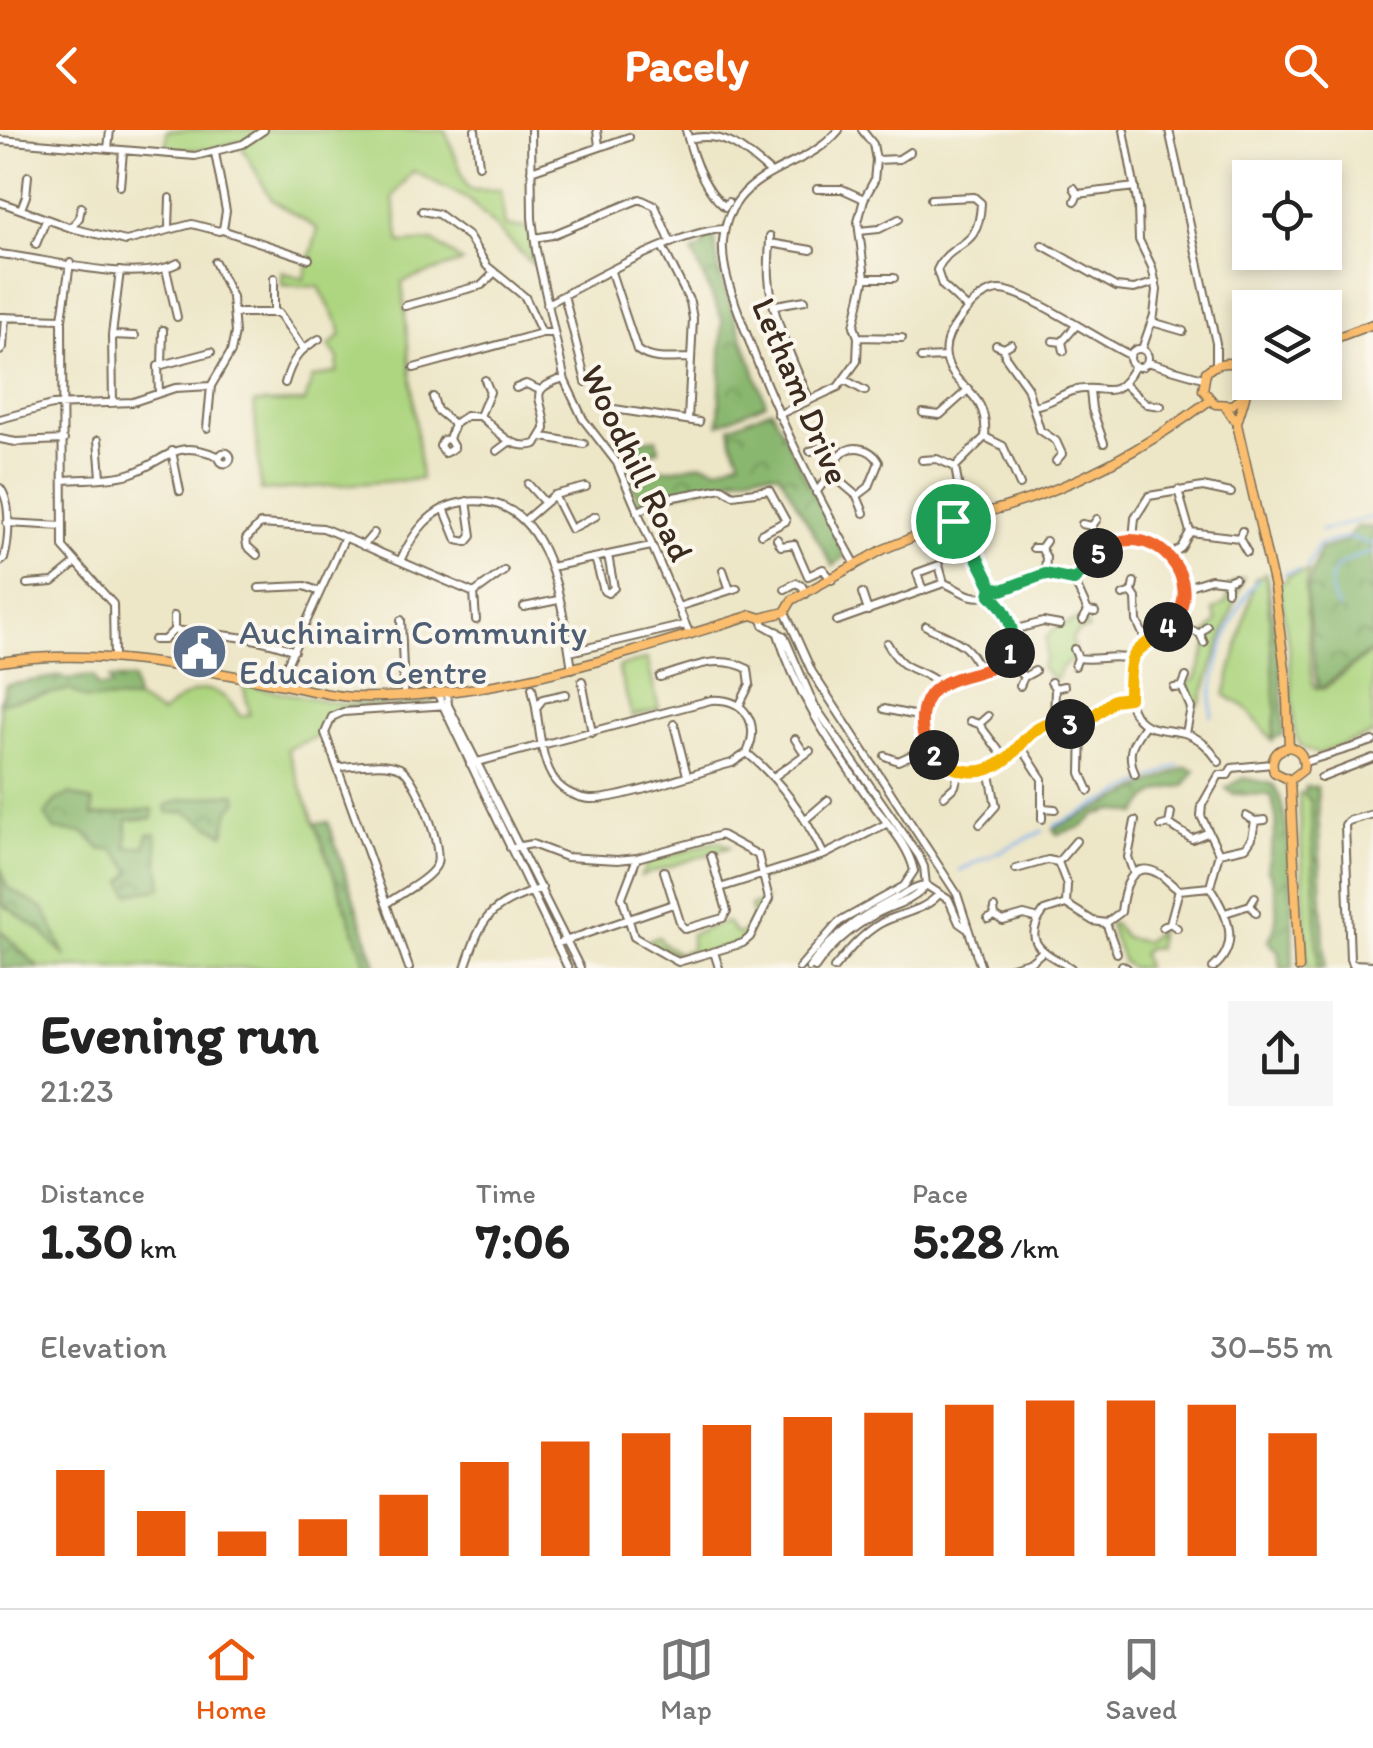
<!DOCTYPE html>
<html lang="en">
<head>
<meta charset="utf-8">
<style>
  :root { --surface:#fff; --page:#f6f6f6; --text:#222; --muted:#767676; --line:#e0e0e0; --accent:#ea580c }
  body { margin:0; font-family:Itim,sans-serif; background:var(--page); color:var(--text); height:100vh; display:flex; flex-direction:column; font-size:38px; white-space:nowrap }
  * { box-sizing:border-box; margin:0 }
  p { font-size:32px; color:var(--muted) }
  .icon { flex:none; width:55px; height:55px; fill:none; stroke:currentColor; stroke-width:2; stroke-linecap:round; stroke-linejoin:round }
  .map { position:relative; height:838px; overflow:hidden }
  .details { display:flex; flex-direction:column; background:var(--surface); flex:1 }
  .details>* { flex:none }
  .controls { position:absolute; left:1232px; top:30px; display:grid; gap:20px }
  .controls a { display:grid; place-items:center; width:110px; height:110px; border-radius:0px; background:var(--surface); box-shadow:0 5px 15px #0003; font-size:50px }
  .pin { position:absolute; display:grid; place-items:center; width:85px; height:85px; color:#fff; margin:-42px; border:5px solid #fff; border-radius:50%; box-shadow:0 2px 10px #0007 }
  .km { position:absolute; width:50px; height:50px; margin:-25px; border-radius:50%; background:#222; color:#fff; font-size:28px; line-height:50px; text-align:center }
  .round { display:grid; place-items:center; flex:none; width:105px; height:105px; border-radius:0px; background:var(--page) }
  .headline { display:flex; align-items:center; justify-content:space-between; height:170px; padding:0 40px }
  h1 { font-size:55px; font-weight:700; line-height:75px }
  .stats { display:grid; grid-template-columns:repeat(3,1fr); gap:15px; height:170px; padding:10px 40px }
  .stats div { display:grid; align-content:center }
  .stats b { font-size:50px; font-weight:700 }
  .stats small { font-size:28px; font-weight:400 }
  .stats p { font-size:28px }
  .chart { height:280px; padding:20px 40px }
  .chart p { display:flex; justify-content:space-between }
  .chart svg { width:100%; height:180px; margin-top:10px; stroke:var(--accent); stroke-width:6 }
  header { display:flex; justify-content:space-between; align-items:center; height:130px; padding:0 40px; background:var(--accent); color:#fff; font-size:45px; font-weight:700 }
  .tab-bar { display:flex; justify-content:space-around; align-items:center; height:140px; border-top:2px solid var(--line); background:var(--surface); font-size:28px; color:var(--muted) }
  .tab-bar a { display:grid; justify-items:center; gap:5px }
  .tab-bar .active { color:var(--accent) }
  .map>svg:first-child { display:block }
  .green { fill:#aed681; stroke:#748050; stroke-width:2.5 }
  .forest { fill:url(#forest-crowns); stroke:#627046; stroke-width:2.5 }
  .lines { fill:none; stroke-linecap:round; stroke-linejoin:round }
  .stream { stroke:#83b5f0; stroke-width:2.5 }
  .minor-casing { stroke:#796c59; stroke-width:10 }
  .major-casing { stroke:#796c59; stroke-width:11 }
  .minor { stroke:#fff; stroke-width:6 }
  .major { stroke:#fbbd6e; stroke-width:8 }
  .split-1-casing { stroke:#fff; stroke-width:20 }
  .split-2-casing { stroke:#fff; stroke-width:20 }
  .split-3-casing { stroke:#fff; stroke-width:20 }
  .split-4-casing { stroke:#fff; stroke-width:20 }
  .split-5-casing { stroke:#fff; stroke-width:20 }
  .split-6-casing { stroke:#fff; stroke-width:20 }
  .split-7-casing { stroke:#fff; stroke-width:20 }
  .split-1 { stroke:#22a559; stroke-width:12 }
  .split-2 { stroke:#f0652b; stroke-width:12 }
  .split-3 { stroke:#f5b400; stroke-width:12 }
  .split-4 { stroke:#f5b400; stroke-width:12 }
  .split-5 { stroke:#f0652b; stroke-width:12 }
  .split-6 { stroke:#22a559; stroke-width:12 }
  .split-7 { stroke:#22a559; stroke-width:12 }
  .labels { text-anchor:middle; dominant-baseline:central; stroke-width:8; stroke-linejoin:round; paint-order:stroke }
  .street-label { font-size:35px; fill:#3b2a1e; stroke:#fbf7ec }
  .service-label { font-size:35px; fill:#4e5e75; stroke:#fbf7ec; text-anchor:start }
</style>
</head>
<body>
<header><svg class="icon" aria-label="back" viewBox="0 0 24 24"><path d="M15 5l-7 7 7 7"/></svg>Pacely<svg class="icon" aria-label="search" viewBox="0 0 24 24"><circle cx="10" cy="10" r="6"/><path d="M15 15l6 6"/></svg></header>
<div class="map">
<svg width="1373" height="838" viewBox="0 0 1373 838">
  <defs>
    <pattern id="forest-crowns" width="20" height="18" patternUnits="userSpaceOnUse" patternTransform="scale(2.5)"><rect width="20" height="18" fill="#8ab76f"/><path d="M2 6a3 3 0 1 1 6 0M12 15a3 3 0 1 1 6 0" fill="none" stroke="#72955b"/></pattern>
  </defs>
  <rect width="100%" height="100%" fill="#fbf7ec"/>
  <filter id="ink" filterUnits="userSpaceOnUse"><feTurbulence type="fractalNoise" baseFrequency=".01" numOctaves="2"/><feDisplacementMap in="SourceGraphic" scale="20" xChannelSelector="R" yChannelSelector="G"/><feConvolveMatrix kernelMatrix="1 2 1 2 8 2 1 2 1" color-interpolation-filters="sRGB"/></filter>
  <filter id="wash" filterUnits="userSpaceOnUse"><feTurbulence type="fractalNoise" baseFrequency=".0048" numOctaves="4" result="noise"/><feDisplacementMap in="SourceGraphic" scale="40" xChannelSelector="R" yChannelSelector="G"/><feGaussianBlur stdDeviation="2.25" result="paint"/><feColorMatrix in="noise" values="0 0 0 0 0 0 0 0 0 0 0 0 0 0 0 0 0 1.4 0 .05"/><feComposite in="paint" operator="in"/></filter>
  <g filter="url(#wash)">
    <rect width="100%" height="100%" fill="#ede6c7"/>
    <!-- green -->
    <path class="green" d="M167 0H445L467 56 472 60H501L505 96 529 98 532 134 469 70 413 41 393 67 400 113 433 111 462 132 402 152 421 349 261 361 254 273 305 272 312 248 337 242 338 229 329 216 341 205 340 197 319 157 282 155V142L304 149 318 99 272 70 239 12 211 19 166 20Z
      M1308 441 1305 458 1312 553 1315 558 1324 559 1373 521V604L1317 624 1301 616 1295 605 1289 520 1279 453 1287 450 1286 446Z
      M1266 443 1276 581 1272 610 1245 577 1225 565 1255 449Z
      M1243 448 1201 571 1195 577 1187 561 1189 551 1196 549 1208 514 1206 504 1217 492 1213 480 1226 473 1232 453Z
      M1078 489 1086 493 1088 499 1079 501 1072 509 1075 528 1062 537 1055 550 1041 538 1046 526V508L1054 499Z
      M647 529 659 579 632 586 618 537Z
      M243 555 343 574 431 571V574L342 578 330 584 321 605 287 619 368 838H39L0 800V571L70 560 135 568 161 584C193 556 216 547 240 586L250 584Z
      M1299 664H1304L1311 671 1318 838H1307Z
      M718 711 730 717 641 746 648 732Z
      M766 770 742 812 684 829 646 811 659 807 662 813 678 823 691 819V804L727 792 736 804 747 801 753 788 750 776Z
      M1109 794H1115L1125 808 1145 812 1158 801 1157 818 1146 819 1142 824 1146 837 1131 838 1123 832Z"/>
    <!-- forest -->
    <path class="forest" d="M714 106 720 145 766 273 719 294 722 189 692 122 704 117 701 107Z
      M771 279 845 426 833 436 779 343 759 342 639 373 618 316 629 310 657 309 659 320 634 325 636 331 654 339H676L702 333 718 338 741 329 732 311 730 297Z
      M1356 397H1373V519L1323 557H1317L1306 462 1320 419 1345 412Z
      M1266 443C1276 497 1284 549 1283 604L1272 610 1276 581Z
      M61 546 64 549 93 546 98 557 112 556 109 549H133L136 570 86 569 70 560 0 573 6 555Z
      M1186 637 1195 640 1184 656C1160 658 1149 664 1137 684L1112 680 1095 685 1082 697 1057 704 1053 699Z
      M1244 648 1273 654C1295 686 1291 795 1293 838H1280L1278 821 1268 811C1281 795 1278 756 1267 738L1277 691 1271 665 1232 664 1226 658Z
      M1305 657H1317L1325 838H1318L1311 671 1304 664Z
      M235 663 238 671 229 680 224 704 186 682 168 683 165 676 181 670Z
      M70 664 93 672V686L153 679V688L127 690V718L145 716 148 704H156L162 758 129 764 123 752 132 741 113 719 101 720 84 703 55 700 45 685 56 670Z
      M328 692 377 838H368L315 693Z
      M0 735 7 757 45 780 66 827 40 800 2 774Z
      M0 800 39 838H1Z"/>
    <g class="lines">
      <!-- stream -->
      <path class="stream" d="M1320 401 1373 387
        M1307 438 1318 415 1349 407 1373 415
        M1284 443 1299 440
        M1338 479C1319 440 1338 432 1373 422
        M1212 586C1207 552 1233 474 1258 450
        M1054 696 1179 635
        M960 740 1043 701"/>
    </g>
  </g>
  <g filter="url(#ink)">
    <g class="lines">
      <defs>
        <path id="minor" d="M475 0 479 35
          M531 0 532 88 536 120 565 251 583 289 617 333 690 505
          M597 0 599 16
          M686 0C692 26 704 60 725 77L728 72
          M839 0C812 33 765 36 739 69 730 80 724 96 723 111 721 141 735 172 745 200 775 282 813 359 856 435
          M1124 0 1138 77 1139 110 1152 137 1157 160 1154 185 1142 219
          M1169 0 1216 213V233
          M688 9C725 0 745 21 771 43
          M0 10 195 26 243 14 264 0
          M108 19 110 0
          M876 30 899 29 910 22
          M531 41 629 7
          M120 56 123 21
          M1074 58 1078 64 1075 71
          M817 59H842L864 69
          M1078 64 1135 57
          M931 69 974 67 981 73C979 123 952 108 937 140L942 155 968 179
          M0 72 71 98 126 111 192 94 219 101 223 99 226 81 215 23
          M21 79 26 66 28 46
          M422 81 438 84 468 106 487 136 525 167 542 203
          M71 98 79 88 81 77
          M169 98 170 68
          M222 100 309 129
          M859 101 879 99 899 89
          M770 106C770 119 768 133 769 147 771 186 794 233 809 269
          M534 108 552 105 640 69 655 76 671 113
          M770 113 811 120
          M36 114 46 90
          M1042 115 1116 157 1134 159 1156 152
          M663 118 690 172 693 189 688 290
          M0 124C49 129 134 155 178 133
          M70 133 62 189 63 417 113 474 114 529
          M166 139 177 187
          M611 142 637 220C652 232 673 228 691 228
          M274 148V181
          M865 148H894
          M564 165 586 252
          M547 174C590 151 679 100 725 99
          M776 175 805 170
          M405 176 482 155 494 143
          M234 183H279L303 218
          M0 187 62 189
          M1152 192 1183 201
          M112 205 135 206
          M858 207 902 208
          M1053 211 1062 212 1064 221
          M1062 212 1075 197
          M996 215 1004 218 1011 214
          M1004 218 1005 226 1027 257 1040 300 1056 311 1062 324 1056 331
          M1130 228a9 9 0 1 1 18 0a9 9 0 1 1-18 0Z
          M0 221 3 217 5 187
          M921 228 946 227
          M1147 232 1203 248
          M162 235 163 200
          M414 238 542 203H553
          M845 250 865 261
          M285 253C291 232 299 219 319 209
          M1125 255 1147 274 1161 276
          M516 258 526 254 540 260
          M1090 261 1092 279 1104 313
          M159 263 158 236 211 222
          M433 267 437 280 454 294
          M113 273 112 205 120 141
          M1033 276C1050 274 1057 266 1072 261 1105 251 1112 277 1135 236
          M614 279 699 292
          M923 283 940 285 969 259
          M778 285 838 257 857 231 858 207 854 196 865 148 858 92 864 69 874 51 876 30 873 14 862 0
          M480 286 490 262 485 250
          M0 289 52 275 133 272 175 258 211 256
          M207 298 211 256 231 222 235 203 232 167 215 132
          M543 307 584 314
          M985 307 1003 316 1020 355
          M0 309 16 312 64 310
          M449 309 443 310 440 316 445 323 454 318 449 309 454 294 466 286H480C499 301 510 321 536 314L545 299C545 269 523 261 564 248
          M98 310 101 347
          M172 321 180 361
          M497 321 509 312
          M810 321 820 319 839 326
          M219.5 328a5.5 5.5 0 1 1 11 0a5.5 5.5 0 1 1-11 0Z
          M922 330 937 329 955 337
          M831 344 857 366 864 383
          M64 350C85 348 108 350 129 344 168 332 171 306 220 327
          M528 354 544 372
          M0 358C12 372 9 411 4 429L0 432
          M816 363C821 355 827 350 831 343 835 338 835 332 838 328 849 312 871 317 879 332L869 357 857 366
          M554 365 571 399 596 386
          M962 376 955 337 985 307C989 259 953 261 946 227 943 210 953 198 962 186 971 174 984 161 999 160 1025 159 1101 212 1130 225
          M444 378 457 410 467 412 472 406 467 371
          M637 382 663 369 722 358 733 365 769 360 786 391 761 404
          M525 390 554 365 586 357
          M7 393 63 396
          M1082 394 1092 396 1097 389
          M1092 396 1094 414 1100 420
          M967 400 978 430 992 457
          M1242 401 1239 408 1247 422
          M1190 402 1239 408
          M777 409 781 416 794 414 808 446 823 439 832 450
          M1133 409 1135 388 1149 366 1203 357 1231 363
          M363 416 374 403
          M1033 418H1041L1046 411
          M1041 418 1046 427 1045 444
          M257 425 247 416 246 409 260 394 323 398 474 463
          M1169 426 1181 418 1190 402 1178 360
          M595 428 604 461 608 463 614 458 608 425
          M400 431C413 403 431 377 464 372 552 360 562 478 572 539
          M551 437 651 416
          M723 440 730 460
          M1074 450 1088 481
          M27 454 53 452 76 433
          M259 458 305 456 320 462
          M1183 458 1211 449 1227 451
          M785 459 796 453 802 456 806 464
          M1003 460 995 456 990 465 999 469 1003 460 1045 444 1074 450C1092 432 1102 413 1128 410 1164 407 1192 444 1180 477 1170 505 1143 504 1133 526 1126 539 1126 565 1132 579 1142 603 1164 598 1184 603 1200 607 1210 619 1219 632
          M923 461 917 443 939 435 944 453
          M1227 461V451L1235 448
          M1132 462 1136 468 1137 491 1146 511
          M474 463 504 441
          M474 463 476 490
          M862 463 868 481
          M1123 465 1132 462 1134 452
          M999 469C1006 485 1018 502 1012 520 998 556 918 529 923 598 923 612 929 622 940 630 990 671 1011 608 1044 595 1056 590 1070 594 1082 595L1113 570 1129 568
          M524 477 558 470
          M678 477 737 458
          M785 482 812 542 957 764 981 838
          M174 486V500C211 505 262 506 294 521
          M761 488 764 495 784 506 814 575 919 726 924 737 926 755 949 770 959 793 966 798
          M401 490 404 564
          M1083 490 1088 481 1095 482
          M837 491 944 453C962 460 969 471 990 465
          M1173 491 1200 504
          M926 496C953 511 968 510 980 541
          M1013 500 1043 492 1060 495
          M777 501C795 561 829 612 865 663 881 688 908 712 914 741L904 756 839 792 799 838
          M154 510H164L174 500
          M887 513C906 547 917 534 941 555
          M1204 513 1200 504 1207 496
          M1074 519 1078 528 1075 536
          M570 522 685 495
          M1078 528C1097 531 1112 524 1131 529
          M1006 529 1024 547
          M660 547C691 538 718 523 748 539L750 554 740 574
          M582 551 592 603
          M1051 552 1055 558 1064 556
          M278 554 345 407
          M1020 556 1024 547 1035 541
          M1182 557 1191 578 1186 603
          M532 558 536 577
          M1174 558 1182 557 1186 547
          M447 562 448 575 580 838
          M437 563 568 838
          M566 564 543 569 536 578C540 601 541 633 556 652 564 662 578 668 590 669 618 671 701 641 732 633L747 623
          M884 579 922 587
          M970 591 979 594 988 586
          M1054 592 1055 558
          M674 594 687 645
          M979 594 1006 630
          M1082 595 1081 643 1089 661
          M795 609 805 624
          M1020 615 1042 649V689
          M747 623C782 652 804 684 824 725
          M885 626 898 631 927 618
          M1305 632 1373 611
          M470 634 711 570C744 568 761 592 747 623
          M337 637C355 637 383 630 400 638 416 645 445 721 436 736 427 751 401 763 386 774
          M1135 644C1126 622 1132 613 1145 595
          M1219 645H1228L1232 638 1272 634
          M775 646 810 621
          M1321 648 1373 628
          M944 666 955 656 959 641
          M1043 678 1055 679
          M1373 684 1348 691 1345 695 1350 829 1352 834 1373 835
          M1246 686 1255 691 1265 690
          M806 689 828 670
          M980 694 996 676 989 639
          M1169 694 1192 709 1207 703
          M1161 696 1169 694 1171 683
          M510 718 532 714 566 727 617 730 637 728 721 705 758 725 769 769 750 807 743 813 678 832 634 807 622 767 637 728
          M1219 723 1246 717 1252 708 1255 691
          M1058 732 1067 755 1066 774
          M1016 739 1048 730 1058 732 1076 711
          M664 741 681 795 685 799 723 788 727 781 711 726
          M1134 744 1128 727 1135 691
          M720 758 824 725 886 694
          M1255 767 1250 775 1256 783
          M1225 783 1250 775
          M995 786 1003 791 1024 785 1039 789
          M988 789 995 786 994 778
          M1106 793 1117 823
          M1170 793 1179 760
          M1163 797 1170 793 1177 798
          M556 814 673 774
          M714 822 719 838
          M1122 835 1127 838
          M409 838 325 603 332 587 343 582 448 575
          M465 838C483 785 487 777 542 758
          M809 838C835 801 865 784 904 764 912 759 916 756 926 755
          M815 838C830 816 853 797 876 784 892 775 915 771 925 756
          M834 838C848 821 862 804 881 793 900 783 925 781 939 764
          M1008 838 1032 831 1042 822
          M1071 838C1047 823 1019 815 1044 781L1066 774 1093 791 1106 793 1121 782C1123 762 1130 727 1159 744 1166 748 1172 756 1179 760L1210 757
          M1213 838C1242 814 1227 784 1210 757L1219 723 1201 686 1202 675 1219 645"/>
        <path id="major" d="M1325 212 1373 194
          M1225 276 1237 294 1274 457 1286 547 1289 617
          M1237 293C1240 281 1247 266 1247 254 1247 229 1220 228 1206 242L1203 260 1215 274 1232 275 1242 267
          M976 385C1062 364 1139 323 1210 270
          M953 391V385L962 376 973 380 976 385
          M953 391 956 396 967 400 976 392V385
          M0 532C92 517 187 537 278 554 303 558 328 566 353 567 491 570 622 525 752 485L761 488 785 482 792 470 884 419 953 391
          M1289 617C1275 620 1270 629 1274 642L1290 650
          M1289 617C1302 620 1305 628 1303 640L1290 650
          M1290 650 1299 838"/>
      </defs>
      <!-- minor casing -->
      <use href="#minor" class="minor-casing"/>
      <!-- major casing -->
      <use href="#major" class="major-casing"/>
      <!-- minor -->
      <use href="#minor" class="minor"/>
      <!-- major -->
      <use href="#major" class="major"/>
    </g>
  </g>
  <g class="lines" filter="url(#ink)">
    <defs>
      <path id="split-1" d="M953 391 962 400H967L978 430 992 457 990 465C1005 477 1018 500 1010 523"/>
      <path id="split-2" d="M934 625C926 616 923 608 922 597 918 533 991 555 1010 523"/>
      <path id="split-3" d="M934 625C955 644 982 648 1005 630 1018 621 1025 605 1039 598 1050 592 1058 593 1070 594"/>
      <path id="split-4" d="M1070 594 1082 595 1114 570 1129 568C1129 516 1132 527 1168 497"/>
      <path id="split-5" d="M1098 423C1149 380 1214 454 1168 497"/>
      <path id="split-6" d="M976 425 992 457 1002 460 1045 444 1074 450 1098 423"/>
      <path id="split-7" d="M953 391 957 379 968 377 973 380 976 392 967 400 976 425"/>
    </defs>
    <!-- split-1 casing -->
    <use href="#split-1" class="split-1-casing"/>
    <!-- split-2 casing -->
    <use href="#split-2" class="split-2-casing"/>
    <!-- split-3 casing -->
    <use href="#split-3" class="split-3-casing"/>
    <!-- split-4 casing -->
    <use href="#split-4" class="split-4-casing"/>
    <!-- split-5 casing -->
    <use href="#split-5" class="split-5-casing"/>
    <!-- split-6 casing -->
    <use href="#split-6" class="split-6-casing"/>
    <!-- split-7 casing -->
    <use href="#split-7" class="split-7-casing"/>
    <!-- split-1 -->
    <use href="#split-1" class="split-1"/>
    <!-- split-2 -->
    <use href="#split-2" class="split-2"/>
    <!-- split-3 -->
    <use href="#split-3" class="split-3"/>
    <!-- split-4 -->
    <use href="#split-4" class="split-4"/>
    <!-- split-5 -->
    <use href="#split-5" class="split-5"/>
    <!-- split-6 -->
    <use href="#split-6" class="split-6"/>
    <!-- split-7 -->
    <use href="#split-7" class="split-7"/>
  </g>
  <!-- icons -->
  <defs>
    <symbol id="civic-disc" viewBox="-11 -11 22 22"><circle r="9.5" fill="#5c6f8a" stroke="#fbf7ec"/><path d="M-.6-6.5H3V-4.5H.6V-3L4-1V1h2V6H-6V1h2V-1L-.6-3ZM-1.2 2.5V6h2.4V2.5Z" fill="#fff"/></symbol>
  </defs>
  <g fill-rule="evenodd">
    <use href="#civic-disc" x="168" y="490" width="63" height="63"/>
  </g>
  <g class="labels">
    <!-- street labels -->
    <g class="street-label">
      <text transform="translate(801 261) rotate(67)">Letham Drive</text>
      <text transform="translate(637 333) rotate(64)">Woodhill Road</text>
    </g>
    <!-- service labels -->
    <g class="service-label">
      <text x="239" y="502">Auchinairn Community<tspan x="239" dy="40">Educaion Centre</tspan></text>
    </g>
  </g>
</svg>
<div class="controls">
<a><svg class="icon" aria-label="locate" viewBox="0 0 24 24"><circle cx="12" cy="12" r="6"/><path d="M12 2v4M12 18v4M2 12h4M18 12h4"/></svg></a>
<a><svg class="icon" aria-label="layers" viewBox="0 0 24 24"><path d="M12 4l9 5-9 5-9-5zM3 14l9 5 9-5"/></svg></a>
</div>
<div class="pin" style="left:953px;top:391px;background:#1e9e55"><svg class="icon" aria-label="arrive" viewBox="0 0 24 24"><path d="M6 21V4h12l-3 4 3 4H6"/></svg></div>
<b class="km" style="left:1010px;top:523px">1</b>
<b class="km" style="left:934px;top:625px">2</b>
<b class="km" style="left:1070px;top:594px">3</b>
<b class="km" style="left:1168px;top:497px">4</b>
<b class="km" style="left:1098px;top:423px">5</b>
</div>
<section class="details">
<div class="headline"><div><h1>Evening run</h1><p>21:23</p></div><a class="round"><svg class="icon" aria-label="share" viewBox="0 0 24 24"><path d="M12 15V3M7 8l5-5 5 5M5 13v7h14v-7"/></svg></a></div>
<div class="stats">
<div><p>Distance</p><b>1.30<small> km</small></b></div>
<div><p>Time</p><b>7:06</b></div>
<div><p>Pace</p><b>5:28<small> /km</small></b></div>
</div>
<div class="chart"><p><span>Elevation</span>30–55 m</p>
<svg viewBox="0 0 160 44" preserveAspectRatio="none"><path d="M5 44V23M15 44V33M25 44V38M35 44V35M45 44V29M55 44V21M65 44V16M75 44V14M85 44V12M95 44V10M105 44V9M115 44V7M125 44V6M135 44V6M145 44V7M155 44V14"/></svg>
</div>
</section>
<nav class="tab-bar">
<a class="active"><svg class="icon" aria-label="home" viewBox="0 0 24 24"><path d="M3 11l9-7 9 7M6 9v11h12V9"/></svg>Home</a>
<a><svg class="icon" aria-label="map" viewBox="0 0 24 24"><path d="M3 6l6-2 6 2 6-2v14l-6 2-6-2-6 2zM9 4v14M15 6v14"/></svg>Map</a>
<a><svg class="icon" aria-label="saved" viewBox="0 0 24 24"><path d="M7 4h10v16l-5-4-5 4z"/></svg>Saved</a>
</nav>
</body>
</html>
